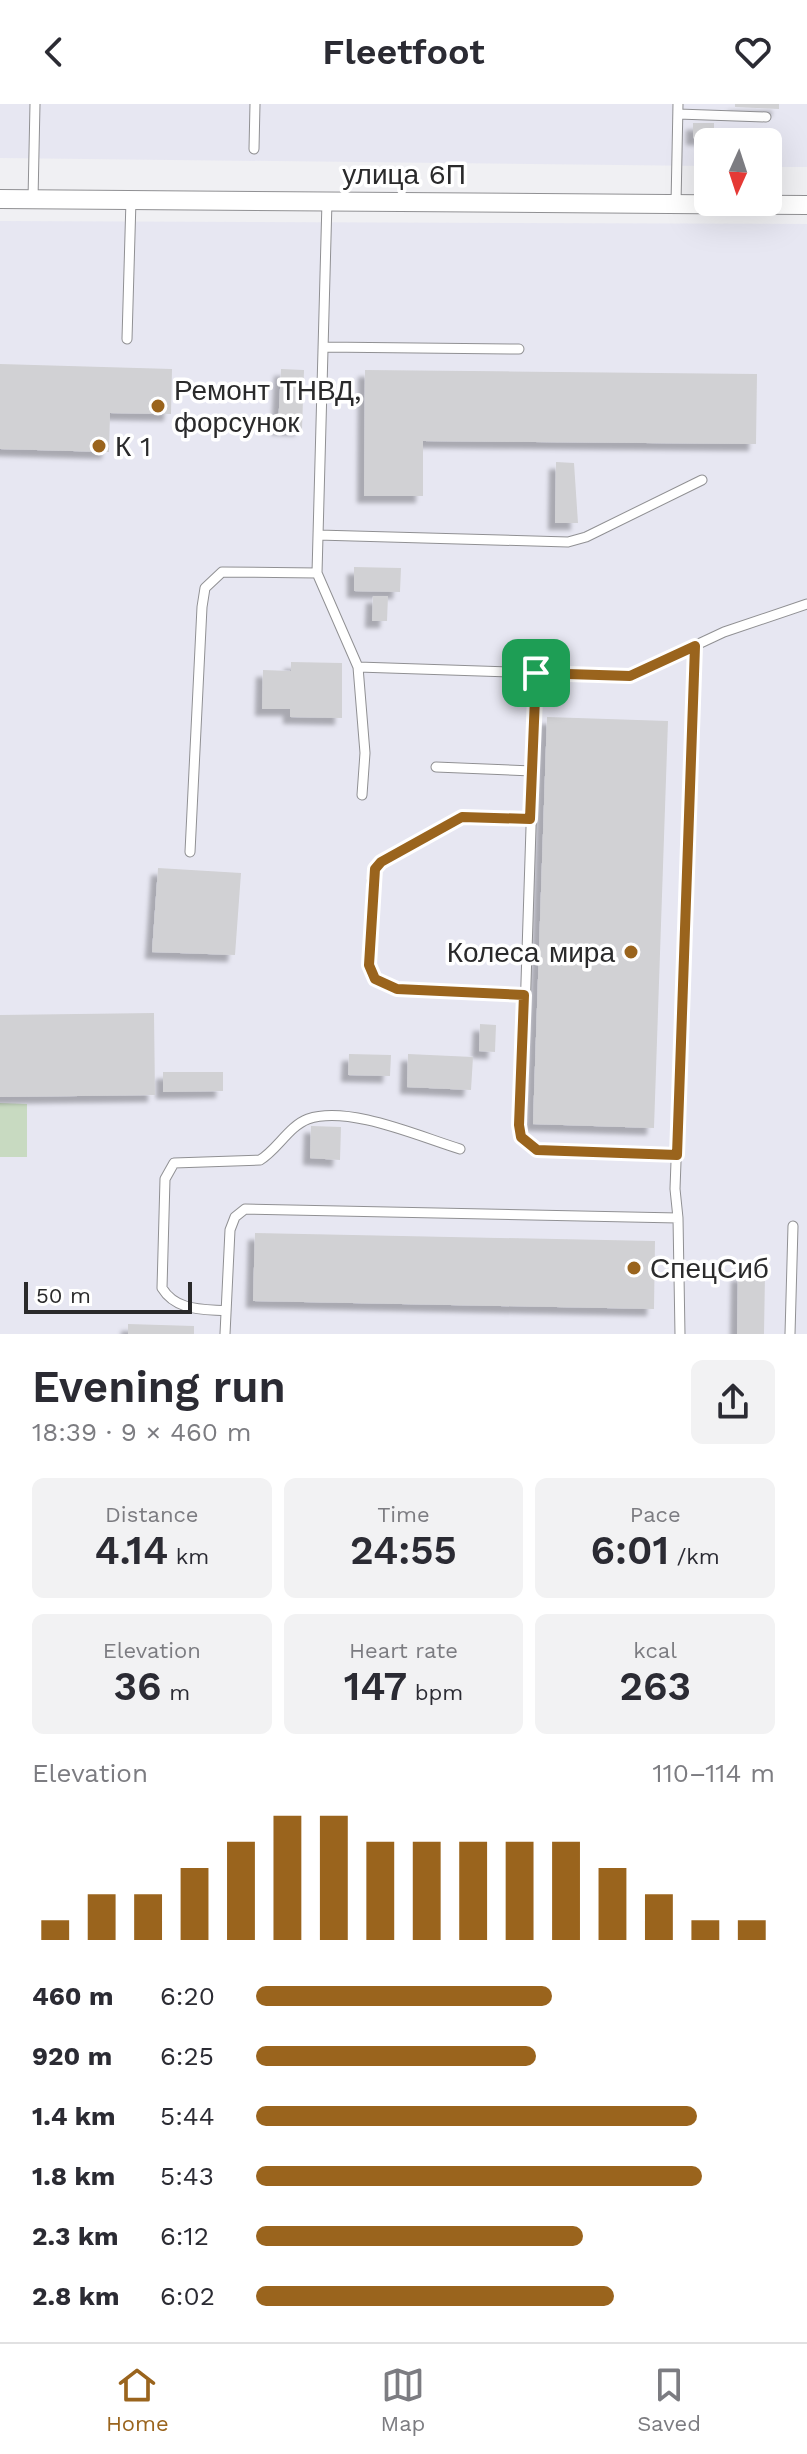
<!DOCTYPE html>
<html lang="en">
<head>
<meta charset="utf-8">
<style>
  :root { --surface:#fff; --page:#f2f2f3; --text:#2b2b33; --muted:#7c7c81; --line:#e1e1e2; --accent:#9a641d }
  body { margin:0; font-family:"Work Sans",sans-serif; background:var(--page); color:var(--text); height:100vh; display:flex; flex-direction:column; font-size:30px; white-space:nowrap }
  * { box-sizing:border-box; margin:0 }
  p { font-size:26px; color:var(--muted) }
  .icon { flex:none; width:44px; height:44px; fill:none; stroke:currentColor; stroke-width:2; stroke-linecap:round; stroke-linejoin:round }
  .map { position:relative; height:1230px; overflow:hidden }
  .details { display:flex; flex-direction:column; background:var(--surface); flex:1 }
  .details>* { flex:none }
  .needle { width:52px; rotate:183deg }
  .fabs { position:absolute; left:694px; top:24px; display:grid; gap:16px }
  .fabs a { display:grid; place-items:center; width:88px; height:88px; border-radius:12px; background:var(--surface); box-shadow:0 8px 32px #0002; font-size:40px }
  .scale { position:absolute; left:24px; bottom:20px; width:168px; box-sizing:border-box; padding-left:8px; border:4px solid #2a2a2b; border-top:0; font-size:22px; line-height:28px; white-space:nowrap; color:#2a2a2b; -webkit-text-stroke:6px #fff; paint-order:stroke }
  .pin { position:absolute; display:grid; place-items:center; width:68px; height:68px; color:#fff; margin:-34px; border-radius:16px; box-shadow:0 4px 12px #0006 }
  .round { display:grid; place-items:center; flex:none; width:84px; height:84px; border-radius:12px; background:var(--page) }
  .summary { display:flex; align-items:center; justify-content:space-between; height:136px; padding:0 32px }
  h1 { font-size:44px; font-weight:600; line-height:60px }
  .metrics { display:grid; grid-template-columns:repeat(3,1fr); gap:12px; height:136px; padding:8px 32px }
  .metrics div { display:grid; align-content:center; border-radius:12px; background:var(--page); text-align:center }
  .metrics b { font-size:40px; font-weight:600 }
  .metrics small { font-size:22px; font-weight:400 }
  .metrics p { font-size:22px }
  .chart { height:224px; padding:16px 32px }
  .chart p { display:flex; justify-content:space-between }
  .chart svg { width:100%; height:144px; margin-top:8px; stroke:var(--accent); stroke-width:6 }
  ul { padding:0 32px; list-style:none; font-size:26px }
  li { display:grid; grid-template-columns:128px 96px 1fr; align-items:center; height:60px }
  li i { height:20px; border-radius:10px; background:var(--accent) }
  header { display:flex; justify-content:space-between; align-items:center; height:104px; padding:0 32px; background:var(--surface); font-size:36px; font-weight:600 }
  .tab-bar { display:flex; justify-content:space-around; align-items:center; height:112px; border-top:2px solid var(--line); background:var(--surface); font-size:22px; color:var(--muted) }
  .tab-bar a { display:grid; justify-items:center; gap:4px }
  .tab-bar .selected { color:var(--accent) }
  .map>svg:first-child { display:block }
  .built { fill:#e7e7f2 }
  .green { fill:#c8dac1 }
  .building { fill:#d1d1d4; filter:url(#shadow) }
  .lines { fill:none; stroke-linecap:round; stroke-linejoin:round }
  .lane-casing { stroke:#909093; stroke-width:11 }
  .street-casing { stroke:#909093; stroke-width:20 }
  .lane { stroke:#fff; stroke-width:9 }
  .street { stroke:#fff; stroke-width:18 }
  .route-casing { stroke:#fff; stroke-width:16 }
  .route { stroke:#9a641d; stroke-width:10 }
  .poi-dot { fill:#9a641d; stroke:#fff; stroke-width:3 }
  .labels { text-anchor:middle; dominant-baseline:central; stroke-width:7; stroke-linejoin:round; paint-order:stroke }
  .street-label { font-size:28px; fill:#2a2a2b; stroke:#fff }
  .poi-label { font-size:28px; fill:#2a2a2b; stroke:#fff; text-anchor:start }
</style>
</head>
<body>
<header><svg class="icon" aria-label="back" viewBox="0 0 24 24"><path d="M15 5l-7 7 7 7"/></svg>Fleetfoot<svg class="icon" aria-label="heart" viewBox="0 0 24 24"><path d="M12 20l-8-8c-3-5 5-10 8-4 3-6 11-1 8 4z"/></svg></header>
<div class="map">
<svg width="807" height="1230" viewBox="0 0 807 1230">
  <defs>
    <filter id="shadow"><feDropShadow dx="-7" dy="7" stdDeviation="2" flood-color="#0004"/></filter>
  </defs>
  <rect width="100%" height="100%" fill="#f0f0f3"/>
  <!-- built -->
  <path class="built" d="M0 0H807V63H768V38H708V62L0 54Z
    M0 117 807 120V1230H0Z"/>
  <!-- green -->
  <path class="green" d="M0 999 27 1000V1053H0Z"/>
  <!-- building -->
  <path class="building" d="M735 0H779V5L735 3Z
    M693 19H714V35L693 34Z
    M0 260 172 265 171 310 110 309 109 348 0 345Z
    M281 265 304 266 302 325 278 324Z
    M365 266 757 270 756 340 423 337V392H364Z
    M556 358 574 359 578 419H555Z
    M354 463 401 464 400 488 354 487Z
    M373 492H388L387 517H372Z
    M291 558 342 559V614L290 613V605H262L263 566 291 567Z
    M547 613 668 617 654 1024 533 1020Z
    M158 764 241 769 235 851 152 848Z
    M154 909 155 991 0 993V911Z
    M480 920 496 921 495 948 479 947Z
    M349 950 391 951 390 972 348 971Z
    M408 950 473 953 471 986 407 983Z
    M163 968H223V987L163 988Z
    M311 1022 341 1023 340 1056 310 1054Z
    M255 1129 655 1137 654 1205 253 1197Z
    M738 1170H765L764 1230H737Z
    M128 1220 194 1222V1230H128Z"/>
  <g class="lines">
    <defs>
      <path id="lane" d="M678 10 766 13
        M254 45 255 0
        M33 95 35 0
        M327 97 317 469 358 563 365 649 362 691
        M676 100 678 0
        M127 235 131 96
        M323 243 519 245
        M318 431 568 438 586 433 702 376
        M358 563 630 572 724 528 807 500
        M536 569 521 1033 537 1046 677 1051
        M436 663 532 667
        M190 748 202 503 205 484 222 468 317 469
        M524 891 397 885 375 875 369 861 372 777 381 758 462 713 530 715
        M678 1114 675 1085 695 542
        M226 1207C202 1205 176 1207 162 1184L165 1075 174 1059 260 1056C277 1046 289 1022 308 1015 349 1001 420 1033 460 1045
        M225 1230 230 1126 235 1113 245 1105 678 1114 680 1230
        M790 1230 793 1122"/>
      <path id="street" d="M0 95 807 101"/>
    </defs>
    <!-- lane casing -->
    <use href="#lane" class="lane-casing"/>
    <!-- street casing -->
    <use href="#street" class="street-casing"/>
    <!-- lane -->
    <use href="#lane" class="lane"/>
    <!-- street -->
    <use href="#street" class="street"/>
  </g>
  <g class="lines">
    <defs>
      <path id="route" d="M695 542 677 1051 537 1046 521 1033 519 1021 524 891 397 885 375 875 369 861 375 765 381 758 462 713 530 715 536 569 630 572Z"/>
    </defs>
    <!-- route casing -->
    <use href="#route" class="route-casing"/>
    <!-- route -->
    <use href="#route" class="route"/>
  </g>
  <!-- markers -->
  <g class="poi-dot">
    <circle cx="158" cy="302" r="8"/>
    <circle cx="99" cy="342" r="8"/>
    <circle cx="631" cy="848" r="8"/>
    <circle cx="634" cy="1164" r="8"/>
  </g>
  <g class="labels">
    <!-- street labels -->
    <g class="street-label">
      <text x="404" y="70">улица 6П</text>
    </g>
    <!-- poi labels -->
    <g class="poi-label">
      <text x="174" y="286">Ремонт ТНВД,<tspan x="174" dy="32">форсунок</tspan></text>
      <text x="115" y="342">К 1</text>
      <text x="615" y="848" text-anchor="end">Колеса мира</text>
      <text x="650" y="1164">СпецСиб</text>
    </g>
  </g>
</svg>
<div class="fabs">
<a><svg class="needle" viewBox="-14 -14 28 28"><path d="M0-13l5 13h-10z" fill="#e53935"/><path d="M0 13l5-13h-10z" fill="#7c7c81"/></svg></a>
</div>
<div class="scale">50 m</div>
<div class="pin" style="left:536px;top:569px;background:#1e9e55"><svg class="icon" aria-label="arrive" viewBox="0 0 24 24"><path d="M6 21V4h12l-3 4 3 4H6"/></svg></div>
</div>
<section class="details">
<div class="summary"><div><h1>Evening run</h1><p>18:39 · 9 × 460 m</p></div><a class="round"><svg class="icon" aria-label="share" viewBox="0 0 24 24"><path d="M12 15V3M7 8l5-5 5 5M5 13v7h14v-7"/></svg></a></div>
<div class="metrics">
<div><p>Distance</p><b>4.14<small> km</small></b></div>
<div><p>Time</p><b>24:55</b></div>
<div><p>Pace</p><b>6:01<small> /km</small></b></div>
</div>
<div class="metrics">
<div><p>Elevation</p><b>36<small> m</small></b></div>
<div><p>Heart rate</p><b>147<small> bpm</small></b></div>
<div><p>kcal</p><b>263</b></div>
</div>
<div class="chart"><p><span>Elevation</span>110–114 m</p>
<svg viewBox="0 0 160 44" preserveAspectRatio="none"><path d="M5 44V38M15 44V30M25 44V30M35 44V22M45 44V14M55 44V6M65 44V6M75 44V14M85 44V14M95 44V14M105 44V14M115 44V14M125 44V22M135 44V30M145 44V38M155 44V38"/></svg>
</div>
<ul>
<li><b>460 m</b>6:20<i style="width:57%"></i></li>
<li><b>920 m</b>6:25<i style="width:54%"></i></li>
<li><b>1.4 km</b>5:44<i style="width:85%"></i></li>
<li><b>1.8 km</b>5:43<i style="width:86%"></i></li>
<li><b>2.3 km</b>6:12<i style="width:63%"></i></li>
<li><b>2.8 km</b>6:02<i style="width:69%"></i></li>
</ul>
</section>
<nav class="tab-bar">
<a class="selected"><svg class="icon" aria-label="home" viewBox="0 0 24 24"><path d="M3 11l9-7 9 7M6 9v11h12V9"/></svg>Home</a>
<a><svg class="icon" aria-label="map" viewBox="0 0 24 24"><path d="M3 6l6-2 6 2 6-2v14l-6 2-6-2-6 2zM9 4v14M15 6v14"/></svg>Map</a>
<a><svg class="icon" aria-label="saved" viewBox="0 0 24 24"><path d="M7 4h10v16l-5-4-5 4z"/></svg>Saved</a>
</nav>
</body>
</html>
